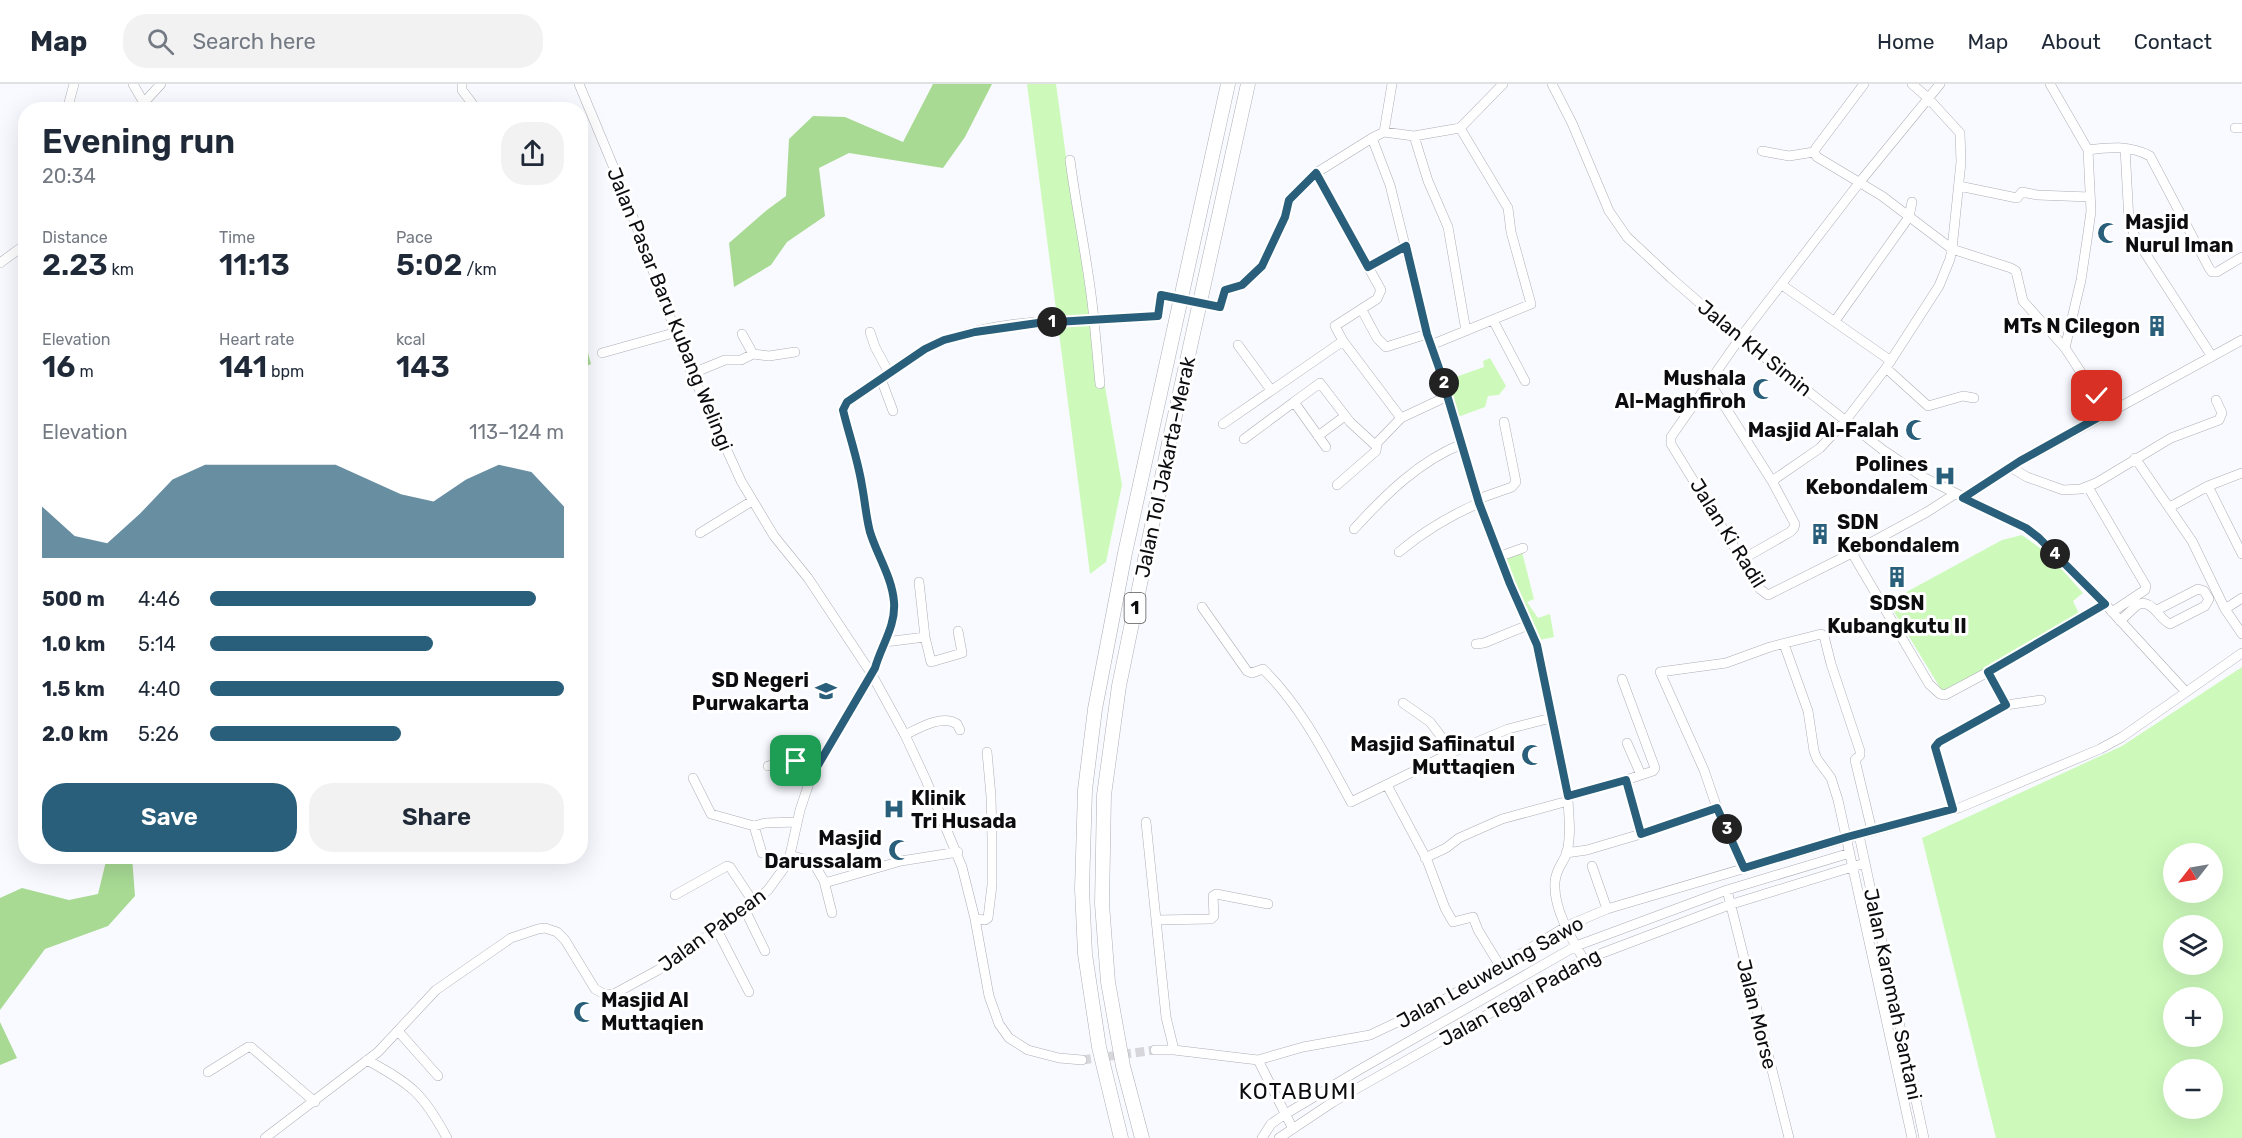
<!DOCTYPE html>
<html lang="en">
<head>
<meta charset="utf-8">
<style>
  :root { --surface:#fff; --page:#f2f2f3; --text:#1f2937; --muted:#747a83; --line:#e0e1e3; --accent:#295f7b }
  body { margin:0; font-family:Rubik,sans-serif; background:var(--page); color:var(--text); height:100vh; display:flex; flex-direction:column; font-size:22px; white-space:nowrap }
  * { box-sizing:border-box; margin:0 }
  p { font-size:20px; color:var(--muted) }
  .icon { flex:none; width:33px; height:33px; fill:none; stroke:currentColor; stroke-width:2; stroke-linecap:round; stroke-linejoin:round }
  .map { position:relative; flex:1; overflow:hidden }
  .drawer { position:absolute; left:18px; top:18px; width:570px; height:762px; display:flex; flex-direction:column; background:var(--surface); border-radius:24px; box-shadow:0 6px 24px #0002 }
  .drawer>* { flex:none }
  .needle { width:39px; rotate:239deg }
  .tools { position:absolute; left:2163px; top:759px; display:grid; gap:12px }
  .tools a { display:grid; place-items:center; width:60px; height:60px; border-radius:50%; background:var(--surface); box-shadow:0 6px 24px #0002; font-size:30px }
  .pin { position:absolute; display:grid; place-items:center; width:51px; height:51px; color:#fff; margin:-26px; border-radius:12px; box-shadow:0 3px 9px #0006 }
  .km { position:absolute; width:30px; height:30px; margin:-15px; border-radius:50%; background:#222; color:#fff; font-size:16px; line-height:30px; text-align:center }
  .round { display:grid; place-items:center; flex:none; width:63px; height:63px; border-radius:24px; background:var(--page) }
  .head { display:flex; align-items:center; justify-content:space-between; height:102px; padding:0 24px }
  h1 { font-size:33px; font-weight:600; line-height:45px }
  .figures { display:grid; grid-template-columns:repeat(3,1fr); gap:9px; height:102px; padding:6px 24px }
  .figures div { display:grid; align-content:center }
  .figures b { font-size:30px; font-weight:600 }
  .figures small { font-size:16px; font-weight:400 }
  .figures p { font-size:16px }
  .chart { height:168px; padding:12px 24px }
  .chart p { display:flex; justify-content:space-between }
  .chart svg { width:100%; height:108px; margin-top:6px; fill:var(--accent); opacity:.7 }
  .button { display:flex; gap:12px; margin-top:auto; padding:12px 24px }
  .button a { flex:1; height:69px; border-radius:24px; background:var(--accent); color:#fff; font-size:24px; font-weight:600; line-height:69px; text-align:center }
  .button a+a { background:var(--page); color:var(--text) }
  ul { padding:0 24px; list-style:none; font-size:20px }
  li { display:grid; grid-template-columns:96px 72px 1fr; align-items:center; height:45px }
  li i { height:15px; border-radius:8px; background:var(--accent) }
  header { display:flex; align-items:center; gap:36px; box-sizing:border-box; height:84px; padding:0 30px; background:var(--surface); border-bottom:2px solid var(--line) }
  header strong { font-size:28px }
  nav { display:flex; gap:33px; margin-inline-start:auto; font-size:21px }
  .search { width:420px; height:54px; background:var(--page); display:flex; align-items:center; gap:15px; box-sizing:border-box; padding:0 21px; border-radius:24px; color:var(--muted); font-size:22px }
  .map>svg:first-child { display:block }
  .green { fill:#cdfabb; fill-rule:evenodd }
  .forest { fill:#a8da94 }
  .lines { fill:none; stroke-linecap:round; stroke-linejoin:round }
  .minor-tunnel { stroke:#d6d6db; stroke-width:9; stroke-dasharray:9 4.5; stroke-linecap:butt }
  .minor-casing { stroke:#adaeb6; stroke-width:10 }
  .highway-casing { stroke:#adaeb6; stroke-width:15 }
  .minor { stroke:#fff; stroke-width:9 }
  .highway { stroke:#fff; stroke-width:14 }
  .minor-bridge-casing { stroke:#adaeb6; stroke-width:10; stroke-linecap:butt }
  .minor-bridge { stroke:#fff; stroke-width:9 }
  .route-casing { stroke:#fff; stroke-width:12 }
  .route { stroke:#295f7b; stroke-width:8 }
  .labels { text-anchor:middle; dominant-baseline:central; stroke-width:6; stroke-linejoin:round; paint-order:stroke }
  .shield { fill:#fff; stroke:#565658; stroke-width:1.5 }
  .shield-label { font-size:18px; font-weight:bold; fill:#0d0d10 }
  .poi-label { font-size:20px; font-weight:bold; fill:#0d0d10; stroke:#fff; text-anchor:end }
  .street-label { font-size:20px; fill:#0d0d10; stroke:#fff }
  .quarter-label { font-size:22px; letter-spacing:1.5px; fill:#0d0d10; stroke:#fff }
</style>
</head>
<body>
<header>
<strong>Map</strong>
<div class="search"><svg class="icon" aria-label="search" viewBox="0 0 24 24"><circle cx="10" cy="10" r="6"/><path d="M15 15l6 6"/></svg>Search here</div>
<nav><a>Home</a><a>Map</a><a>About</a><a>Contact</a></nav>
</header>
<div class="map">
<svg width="2242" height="1054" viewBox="0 0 2242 1054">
  <rect width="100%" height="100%" fill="#f9faff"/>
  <!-- green -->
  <path class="green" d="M1027 0H1056L1069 94 1122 401 1106 478 1090 490Z
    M1490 274 1506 302 1499 311 1488 312 1485 323 1458 333 1447 296 1484 283 1483 277Z
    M2022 451 2047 469 2083 509 2073 517 2082 536 1942 607 1888 518 2002 456Z
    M1522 468 1534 515 1527 518 1538 534 1550 530 1554 553 1539 556 1530 540 1505 474Z
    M2242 583V1054H1996L1922 754 2122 662ZM2174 770H2212V808H2174ZM2174 842H2212V880H2174ZM2174 914H2212V952H2174ZM2174 986H2212V1024H2174Z"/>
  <!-- forest -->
  <path class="forest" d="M933 0H992L965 53 943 84 849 69 819 84 825 132 787 158 771 181 734 203 729 159 767 126 786 112 789 55 813 32 845 33 903 58Z
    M581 243 591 280 581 285H580Z
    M107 773H132L135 812 108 842 45 865 0 926V814L22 804 69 816 98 810Z
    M0 938 17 974 0 981Z"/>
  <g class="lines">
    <!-- minor-tunnel -->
    <path class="minor-tunnel" d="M1082 976 1155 966"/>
    <defs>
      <path id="minor" d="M133 0 148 26
        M462 0V6L477 26
        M579 0 621 101 688 281 741 397 774 452 808 494 871 589 905 651 926 696 962 783 975 835 989 912 999 940 1009 954 1028 966 1059 974 1082 976
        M1552 0 1572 39 1609 127 1627 153 1671 194 1740 254 1883 366 1923 393 2026 444 2039 454 2105 520 2186 608
        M1864 0 1816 64 1814 68 1817 73 1882 112 1952 165 2011 184 2016 187 2023 217 2065 264 2107 328
        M1940 0 1859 99 1740 254 1671 353V360L1760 505 1768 511 1852 469 1927 428 1955 410
        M2050 0 2088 66 2091 127 2088 149 2081 196 2065 264
        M67 26 74 0
        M137 26 161 0
        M2235 44H2242
        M1384 48 1392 0
        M1414 52 1428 97 1448 143 1466 247
        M1372 54 1390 101 1427 250 1439 284 1479 419 1510 500 1537 561 1568 712C1568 730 1572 749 1567 768 1564 779 1556 783 1555 798 1553 824 1571 854 1584 876
        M2125 64 2129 137 2136 155 2211 271
        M2088 66C2109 63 2130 61 2150 72L2209 184 2212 188H2217L2242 173
        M1762 67 1789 72 1814 68
        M1070 76C1077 130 1089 182 1094 236L1158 232 1161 211
        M1316 89 1381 206 1377 215 1335 242 1343 257 1401 334
        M1959 102 2017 114 2022 108 2037 111 2090 113
        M0 179 26 160
        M1368 183 1406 162
        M1782 201 1891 277
        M1220 223 1225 206 1242 200 1262 182 1285 133 1289 116 1316 89 1372 54 1384 48 1414 52 1460 44 1503 0
        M1362 226 1377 254 1386 263 1427 250
        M1493 236 1525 297
        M1835 237 1909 133 1912 118
        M870 248 875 263 889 289
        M1238 261 1271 306
        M1431 261 1531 220 1511 148 1508 124 1460 44
        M602 269 677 248
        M753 270 769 272 795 268
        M1886 284 1928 322 1963 312 1974 314
        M693 289 725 276H741L753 270 742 250
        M881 295 893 327
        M1710 299 1772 397 1795 440 1794 444 1790 448 1743 475
        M1223 340 1343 257
        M1318 352 1345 332
        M1244 355 1294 318
        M1326 363 1294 318 1320 299 1350 338 1375 361 1401 334 1448 312
        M2135 374 2192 457 2225 525 2242 550
        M2010 383 2027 393 2063 406 2081 405 2096 399 2171 354 2219 336 2222 329 2216 316
        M1772 397 1820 364 1846 336 1886 284 1939 202 1950 175 1952 165 1961 78 1960 49 1928 14 1912 0
        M1337 401 1376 367 1377 360
        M2208 402 2242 470
        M2088 403 2146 502 2145 506 2112 528
        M1963 414 2021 377 2242 256
        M1478 415 1512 403 1516 398 1504 338
        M2170 423 2208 402 2242 389
        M1354 445C1385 411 1419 377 1462 360
        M700 449 752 417
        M1399 468C1424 447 1449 432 1479 419
        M1852 469 1929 600 1940 610 1945 611 1988 588 2105 520
        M1501 472 1523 464
        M919 498 925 553
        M1202 523 1247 587 1252 589 1263 585C1301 622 1326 672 1351 718L1453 668 1508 645 1551 634
        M2225 525 2242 514
        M2120 537 2137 521 2143 519C2157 522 2159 535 2170 540L2205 522 2209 515 2204 507 2198 505 2157 526
        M885 558 925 553 931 578 962 569 958 547
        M1476 560 1484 559 1528 541
        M1784 560 1808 627 1814 667 1817 675 1831 694 1838 716 1912 1054
        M1988 588 2006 621
        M1403 619 1430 638 1453 668
        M905 651C919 644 942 630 957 640L960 646
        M1627 659 1641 691
        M768 682C795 675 792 673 811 693
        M693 694 711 730 754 742
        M1387 701 1427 776 1445 824 1453 838 1473 833 1478 846 1500 882
        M1568 712 1626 696
        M1717 724 1704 686 1660 588 1726 579 1770 563 1821 550 1824 552 1831 580 1860 667V671L1855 676 1872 747
        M1953 725 1935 663 1939 658 2006 621 2041 616
        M1146 738 1166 933 1174 966
        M1641 750 1717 724 1744 785
        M1859 751 1924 1054
        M762 769 754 742 765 739 797 738
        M1566 769 1587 766 1641 750 1626 696 1653 687 1655 684 1622 595
        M790 771 813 778 824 797 828 798 901 777 958 768
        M1425 774 1446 764 1459 754 1502 735 1568 717
        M1592 782 1607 825
        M824 797 832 829
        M1727 806 1789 1054
        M675 811 727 782 730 783 754 819
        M745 826 765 867
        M975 835 985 836 988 834 992 801V755L991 712 987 668
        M1157 836 1211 835 1214 832 1213 812 1216 810 1268 820
        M716 844 749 908
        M398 947 438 992
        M1155 966H1174L1258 976 1303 963 1370 951 1442 917 1567 842 1607 825 1847 754 1959 724 2100 665 2122 653 2242 569
        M367 976C411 1000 423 1009 447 1054
        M1258 976 1293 1045
        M208 988 248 963H251L315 1018
        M265 1054 378 968 436 906 511 854 538 845 545 844 557 848 565 856 595 905 604 910H614L658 886 745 826 768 806 784 784 790 771 800 726 811 693 875 584C881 562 896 542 894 518 892 492 877 471 870 448 866 433 865 417 862 402 858 376 849 351 843 325L847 318C856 310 867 305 878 298 894 286 909 273 927 264 977 240 1040 236 1094 236L1100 300
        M1262 1054 1271 1040 1284 1031 1359 986 1576 862 1727 806 1850 769
        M1279 1054 1333 1018 1584 876 1729 821 1865 779"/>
      <path id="highway" d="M1121 1054 1099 963 1085 870 1082 805 1085 706 1095 625 1125 469 1228 0
        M1142 1054 1123 982 1108 898 1102 820 1104 711 1119 602 1170 354 1248 0"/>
    </defs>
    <!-- minor casing -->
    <use href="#minor" class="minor-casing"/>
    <!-- highway casing -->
    <use href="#highway" class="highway-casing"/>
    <!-- minor -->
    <use href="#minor" class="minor"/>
    <!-- highway -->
    <use href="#highway" class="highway"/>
    <defs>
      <path id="minor-bridge" d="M1161 211 1220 223"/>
    </defs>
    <!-- minor-bridge casing -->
    <use href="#minor-bridge" class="minor-bridge-casing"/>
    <!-- minor-bridge -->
    <use href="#minor-bridge" class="minor-bridge"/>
  </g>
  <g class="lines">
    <defs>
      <path id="route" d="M796 677 811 693 875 584C881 562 896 542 894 518 892 493 877 471 870 448 866 433 865 417 862 402 858 376 849 351 843 326L847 318 925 265 944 256 975 248 1038 239 1158 232 1161 211 1220 223 1225 206 1242 201 1262 182 1285 133 1289 116 1316 89 1368 183 1406 162 1427 250 1439 284 1479 419 1510 500 1537 561 1568 712 1626 696 1641 750 1717 724 1744 784 1847 753 1953 725 1935 663 1939 658 2006 621 1988 588 2105 520 2039 454 2026 444 1963 414 2020 377 2108 328 2097 312"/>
    </defs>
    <!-- route casing -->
    <use href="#route" class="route-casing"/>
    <!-- route -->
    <use href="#route" class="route"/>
  </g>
  <!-- icons -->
  <defs>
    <symbol id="mosque-bare" viewBox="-9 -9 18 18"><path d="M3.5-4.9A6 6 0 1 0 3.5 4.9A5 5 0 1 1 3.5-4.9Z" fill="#295f7b" stroke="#fff" stroke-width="2.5" paint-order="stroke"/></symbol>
    <symbol id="building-bare" viewBox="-9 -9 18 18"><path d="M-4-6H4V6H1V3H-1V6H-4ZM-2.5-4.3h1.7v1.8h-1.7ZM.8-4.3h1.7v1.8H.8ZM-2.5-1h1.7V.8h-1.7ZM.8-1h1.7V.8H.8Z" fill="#295f7b" stroke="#fff" stroke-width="2.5" paint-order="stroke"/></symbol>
    <symbol id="hospital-bare" viewBox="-9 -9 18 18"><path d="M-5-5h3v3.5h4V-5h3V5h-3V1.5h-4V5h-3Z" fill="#295f7b" stroke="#fff" stroke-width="2.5" paint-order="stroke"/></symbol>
    <symbol id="school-bare" viewBox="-9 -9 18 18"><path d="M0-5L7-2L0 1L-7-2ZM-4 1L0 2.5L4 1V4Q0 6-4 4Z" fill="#295f7b" stroke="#fff" stroke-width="2.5" paint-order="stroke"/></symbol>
  </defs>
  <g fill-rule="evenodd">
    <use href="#mosque-bare" x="2093" y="134" width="30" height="30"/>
    <use href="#building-bare" x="2142" y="227" width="30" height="30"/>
    <use href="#mosque-bare" x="1748" y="290" width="30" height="30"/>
    <use href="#mosque-bare" x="1901" y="331" width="30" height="30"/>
    <use href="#hospital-bare" x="1930" y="377" width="30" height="30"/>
    <use href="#building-bare" x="1805" y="435" width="30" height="30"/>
    <use href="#building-bare" x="1882" y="478" width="30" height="30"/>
    <use href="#school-bare" x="811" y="592" width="30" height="30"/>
    <use href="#mosque-bare" x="1517" y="656" width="30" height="30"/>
    <use href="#hospital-bare" x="879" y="710" width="30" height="30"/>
    <use href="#mosque-bare" x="884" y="751" width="30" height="30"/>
    <use href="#mosque-bare" x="569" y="913" width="30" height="30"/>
  </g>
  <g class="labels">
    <!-- shield labels -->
    <rect class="shield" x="1124.5" y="509" width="21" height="30" rx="4.5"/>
    <g class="shield-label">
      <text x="1135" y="524">1</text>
    </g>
    <!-- poi labels -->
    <g class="poi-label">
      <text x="2125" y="138" text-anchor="start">Masjid<tspan x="2125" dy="23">Nurul Iman</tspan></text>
      <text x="2140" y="242">MTs N Cilegon</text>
      <text x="1746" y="294">Mushala<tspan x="1746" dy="23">Al-Maghfiroh</tspan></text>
      <text x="1899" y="346">Masjid Al-Falah</text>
      <text x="1928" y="380">Polines<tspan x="1928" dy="23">Kebondalem</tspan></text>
      <text x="1837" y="438" text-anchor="start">SDN<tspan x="1837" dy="23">Kebondalem</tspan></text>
      <text x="1897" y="519" text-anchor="middle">SDSN<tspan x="1897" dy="23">Kubangkutu II</tspan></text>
      <text x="809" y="596">SD Negeri<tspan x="809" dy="23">Purwakarta</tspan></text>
      <text x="1515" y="660">Masjid Safiinatul<tspan x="1515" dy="23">Muttaqien</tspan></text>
      <text x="911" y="714" text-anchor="start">Klinik<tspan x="911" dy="23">Tri Husada</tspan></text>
      <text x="882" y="754">Masjid<tspan x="882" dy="23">Darussalam</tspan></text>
      <text x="601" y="916" text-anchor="start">Masjid Al<tspan x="601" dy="23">Muttaqien</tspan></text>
    </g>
    <!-- street labels -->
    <g class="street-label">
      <text transform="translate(670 225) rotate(68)">Jalan Pasar Baru Kubang Welingi</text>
      <text transform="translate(1755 264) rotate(39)">Jalan KH Simin</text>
      <text transform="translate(1165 383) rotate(-78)">Jalan Tol Jakarta–Merak</text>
      <text transform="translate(1728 449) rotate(58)">Jalan Ki Radil</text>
      <text transform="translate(712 846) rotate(-36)">Jalan Pabean</text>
      <text transform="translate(1490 888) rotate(-29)">Jalan Leuweung Sawo</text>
      <text transform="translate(1893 910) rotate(78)">Jalan Karomah Santani</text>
      <text transform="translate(1520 913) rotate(-29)">Jalan Tegal Padang</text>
      <text transform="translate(1757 930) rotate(76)">Jalan Morse</text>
    </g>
    <!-- quarter labels -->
    <g class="quarter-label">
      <text x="1298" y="1007">KOTABUMI</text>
    </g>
  </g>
</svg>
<div class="tools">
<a><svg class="needle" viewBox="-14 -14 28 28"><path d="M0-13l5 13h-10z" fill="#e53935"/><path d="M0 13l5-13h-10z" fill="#747a83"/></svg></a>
<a><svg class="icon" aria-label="layers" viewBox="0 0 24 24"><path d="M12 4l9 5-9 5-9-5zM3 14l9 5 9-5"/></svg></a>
<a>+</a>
<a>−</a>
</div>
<div class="pin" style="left:796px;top:677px;background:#1e9e55"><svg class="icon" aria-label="arrive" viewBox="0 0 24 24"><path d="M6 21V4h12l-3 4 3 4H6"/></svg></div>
<div class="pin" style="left:2097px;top:312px;background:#d93025"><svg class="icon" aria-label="check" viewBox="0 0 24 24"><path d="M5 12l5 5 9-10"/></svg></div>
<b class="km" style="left:1052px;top:238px">1</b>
<b class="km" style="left:1444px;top:299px">2</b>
<b class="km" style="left:1727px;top:745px">3</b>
<b class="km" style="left:2055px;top:470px">4</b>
<section class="drawer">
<div class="head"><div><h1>Evening run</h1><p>20:34</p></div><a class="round"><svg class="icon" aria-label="share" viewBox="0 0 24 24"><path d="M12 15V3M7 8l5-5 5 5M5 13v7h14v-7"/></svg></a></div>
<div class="figures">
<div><p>Distance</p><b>2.23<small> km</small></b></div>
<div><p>Time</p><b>11:13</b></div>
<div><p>Pace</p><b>5:02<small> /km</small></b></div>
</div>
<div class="figures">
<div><p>Elevation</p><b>16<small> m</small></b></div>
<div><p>Heart rate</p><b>141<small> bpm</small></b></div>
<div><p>kcal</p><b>143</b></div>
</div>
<div class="chart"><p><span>Elevation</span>113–124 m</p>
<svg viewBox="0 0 160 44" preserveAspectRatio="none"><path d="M0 44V23L10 35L20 38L30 26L40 12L50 6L60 6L70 6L80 6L90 6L100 12L110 18L120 21L130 12L140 6L150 9L160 23V44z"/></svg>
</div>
<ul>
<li><b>500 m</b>4:46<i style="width:92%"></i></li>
<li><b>1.0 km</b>5:14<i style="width:63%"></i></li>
<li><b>1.5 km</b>4:40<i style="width:100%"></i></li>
<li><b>2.0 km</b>5:26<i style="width:54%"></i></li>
</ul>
<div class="button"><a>Save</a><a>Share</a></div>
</section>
</div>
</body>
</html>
